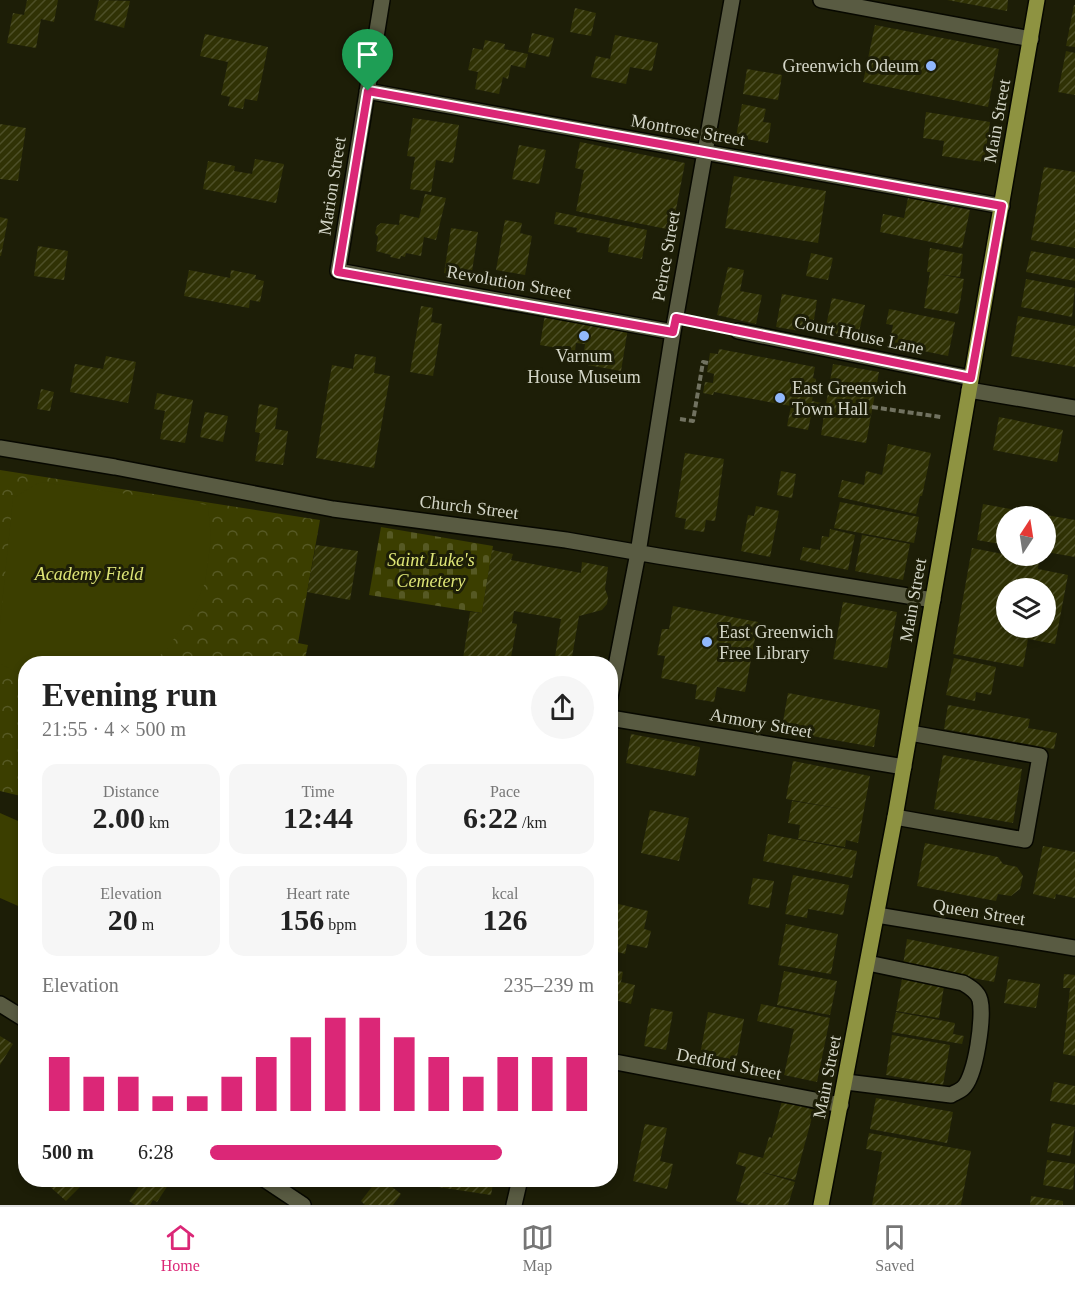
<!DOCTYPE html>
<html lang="en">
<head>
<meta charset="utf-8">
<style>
  :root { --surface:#fff; --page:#f6f6f6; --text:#222; --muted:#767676; --line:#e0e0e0; --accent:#db2777 }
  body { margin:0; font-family:"Times New Roman",serif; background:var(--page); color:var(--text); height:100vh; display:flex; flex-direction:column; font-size:22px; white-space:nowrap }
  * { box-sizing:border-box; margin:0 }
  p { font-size:20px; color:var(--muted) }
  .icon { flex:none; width:33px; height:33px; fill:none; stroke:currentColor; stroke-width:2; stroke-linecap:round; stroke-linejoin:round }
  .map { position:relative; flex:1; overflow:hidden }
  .details { position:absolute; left:18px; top:656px; width:600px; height:531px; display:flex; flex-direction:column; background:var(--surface); border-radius:24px; box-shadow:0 3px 9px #0003 }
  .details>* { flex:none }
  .needle { width:39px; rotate:12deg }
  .controls { position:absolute; left:996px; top:506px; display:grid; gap:12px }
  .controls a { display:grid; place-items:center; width:60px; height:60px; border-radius:50%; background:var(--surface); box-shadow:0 3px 9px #0003; font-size:30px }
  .pin { position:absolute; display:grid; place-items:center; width:51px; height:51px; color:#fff; margin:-62px -26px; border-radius:50% 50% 50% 0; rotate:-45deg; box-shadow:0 0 6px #0007 }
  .pin .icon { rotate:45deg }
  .round { display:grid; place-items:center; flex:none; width:63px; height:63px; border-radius:32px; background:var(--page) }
  .head { display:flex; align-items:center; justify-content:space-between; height:102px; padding:0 24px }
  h1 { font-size:33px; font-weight:700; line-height:45px }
  .metrics { display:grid; grid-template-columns:repeat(3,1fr); gap:9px; height:102px; padding:6px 24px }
  .metrics div { display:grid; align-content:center; border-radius:15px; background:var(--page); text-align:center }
  .metrics b { font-size:30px; font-weight:700 }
  .metrics small { font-size:16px; font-weight:400 }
  .metrics p { font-size:16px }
  .chart { height:168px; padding:12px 24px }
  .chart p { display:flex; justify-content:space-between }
  .chart svg { width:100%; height:108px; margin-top:6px; stroke:var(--accent); stroke-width:6 }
  ul { padding:0 24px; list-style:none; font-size:20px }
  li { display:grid; grid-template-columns:96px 72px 1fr; align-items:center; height:45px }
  li i { height:15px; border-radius:8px; background:var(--accent) }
  .dock { display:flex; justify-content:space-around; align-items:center; height:84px; border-top:2px solid var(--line); background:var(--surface); font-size:16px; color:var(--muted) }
  .dock a { display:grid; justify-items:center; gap:3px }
  .dock .selected { color:var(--accent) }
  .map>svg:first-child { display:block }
  .forest { fill:url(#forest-crowns) }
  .cemetery { fill:url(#cemetery-stones) }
  .garden { fill:#3b3e00 }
  .building { fill:url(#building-hatch); fill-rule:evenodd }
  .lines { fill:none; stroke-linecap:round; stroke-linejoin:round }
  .minor-casing { stroke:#070800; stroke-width:18 }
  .major-casing { stroke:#070800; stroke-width:18 }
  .path { stroke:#717260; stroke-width:4; stroke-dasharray:6 3; stroke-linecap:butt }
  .minor { stroke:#595b42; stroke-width:15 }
  .major { stroke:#8e9341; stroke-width:15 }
  .route-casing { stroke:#fff; stroke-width:12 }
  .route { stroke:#db2777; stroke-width:8 }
  .poi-dot { fill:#91b8fd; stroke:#1d1e07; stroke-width:2 }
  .labels { text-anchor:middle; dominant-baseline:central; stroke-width:6; stroke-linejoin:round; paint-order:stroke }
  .poi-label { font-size:18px; fill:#d3d5c7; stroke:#1d1e07; text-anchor:start }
  .street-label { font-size:18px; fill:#d3d5c7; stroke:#1d1e07 }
  .park-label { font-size:18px; font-style:italic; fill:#dee576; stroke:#1d1e07 }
</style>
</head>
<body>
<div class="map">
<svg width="1075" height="1205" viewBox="0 0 1075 1205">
  <defs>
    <pattern id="forest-crowns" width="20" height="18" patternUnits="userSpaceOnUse" patternTransform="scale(1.5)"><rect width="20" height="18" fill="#3b3e00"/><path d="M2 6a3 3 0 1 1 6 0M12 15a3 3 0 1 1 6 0" fill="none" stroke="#565924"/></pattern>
    <pattern id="cemetery-stones" width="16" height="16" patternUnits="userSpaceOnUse" patternTransform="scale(1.5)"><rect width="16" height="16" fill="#3b3e00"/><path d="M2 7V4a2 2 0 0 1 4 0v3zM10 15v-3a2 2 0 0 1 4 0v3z" fill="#565924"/></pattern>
    <pattern id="building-hatch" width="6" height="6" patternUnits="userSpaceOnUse" patternTransform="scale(1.5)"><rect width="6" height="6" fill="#303205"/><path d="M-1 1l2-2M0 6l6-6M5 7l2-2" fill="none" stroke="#4d4f28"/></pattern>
  </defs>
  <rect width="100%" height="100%" fill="#1d1e07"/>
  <!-- forest -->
  <path class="forest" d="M0 470 320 520 298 643 308 645 304 663H26L25 797 0 791Z"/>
  <!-- cemetery -->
  <path class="cemetery" d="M381 527 493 546 482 613 369 595Z"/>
  <!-- garden -->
  <path class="garden" d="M40 482 208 505 211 539 205 583 192 612 165 652 146 663H26L25 673 13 671 0 663V624L13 498Z
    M0 813 25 824V909L0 898Z"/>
  <!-- building -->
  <path class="building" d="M27 0H58L54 22 41 19 36 48 7 43 13 13 24 15Z
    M99 0 130 1 124 28 94 20Z
    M947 0H1008L1007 11Z
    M1074 5H1075V47L1066 46Z
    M575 8 596 13 591 36 570 32Z
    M875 25 999 49 988 107 863 82Z
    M532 33 554 38 549 57 528 52Z
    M205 34 268 47 257 101 245 99 243 109 228 106 230 97 221 95 228 62 200 56Z
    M615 35 658 43 652 71 630 67 626 84 591 77 596 56 610 59Z
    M485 40 505 44 504 49 528 54 525 68 511 65 508 79 503 77 499 94 475 89 478 72 468 70 473 48 483 50Z
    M1066 51 1075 53V95L1058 92Z
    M747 69 782 75 778 100 743 94Z
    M742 104 766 109 763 122 771 123 768 143 736 137Z
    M926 112 990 122 984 162 942 156 944 141 923 138Z
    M413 118 459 125 453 163 436 160 431 192 410 189 415 157 407 156Z
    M0 124 26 128 18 181 0 179Z
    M580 142 685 163 672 230 576 211 584 170 575 168Z
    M519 145 546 150 539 184 512 179Z
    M255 159 284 164 276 203 203 189 208 161 235 166 234 171 252 174Z
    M1044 167 1075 172V248L1031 240Z
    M734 176 826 191 818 243 725 228Z
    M425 194 446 198 436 240 424 237 421 256 406 253 405 257 401 256 400 259 390 257 391 255 376 251 378 237 375 233 377 226 381 223 399 225 400 214 419 218Z
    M908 198 970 210 962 248 880 232 883 214 904 218Z
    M556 212 647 230 642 259 608 252 610 238 576 232 577 228 554 224Z
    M0 217 8 219 1 256H0Z
    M505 220 522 223 520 233 532 236 525 275 496 270Z
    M451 228 478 232 471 278 444 273Z
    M38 246 68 251 64 280 34 276Z
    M930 248 963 254 960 277 938 274 964 279 958 314 924 308 930 272H927Z
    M1031 251 1075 259V281L1026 272Z
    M811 253 833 258 828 280 806 276Z
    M728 267 744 270 740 291 762 295 756 324 717 315Z
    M189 270 230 278 231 270 256 275 255 279 264 281 260 302 250 300 249 308 184 296Z
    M1026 279 1075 288 1072 317 1021 307Z
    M782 294 817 300 812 333 776 327Z
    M832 298 865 305 857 341 824 335Z
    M421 306 433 308 431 322 442 324 433 376 410 372Z
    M889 309 955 322 948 356 889 344 893 325 886 324Z
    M545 314 628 328 621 371 582 364 585 344 576 343 575 351 540 345Z
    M1018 316 1075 326V367L1011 356Z
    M719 349 815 367 813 378 816 379 812 401 826 404 833 364 879 372 866 443 821 435 824 415 816 413 815 417 811 416 808 430 787 426 791 406 714 392 713 395 703 393 705 382 713 383 714 374 707 372 710 353 718 354Z
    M355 354 376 357 374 373 390 376 374 468 316 458 332 365 353 369Z
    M106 356 136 362 128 403 70 392 75 364 103 369Z
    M41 389 54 392 50 411 37 409Z
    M157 393 193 400 185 443 160 439 165 411 154 409Z
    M259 404 278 408 275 429 288 431 283 465 255 461 260 433 255 432Z
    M205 412 228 416 223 442 200 437Z
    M999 417 1063 430 1057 462 993 450Z
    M888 444 931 453 922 496H920L916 514 838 497 842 480 864 485 866 471 882 475Z
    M685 453 724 459 715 521 706 520 704 532 684 529 686 519 675 517Z
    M781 471 796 474 792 498 777 495Z
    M840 502 919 517 914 543 834 528Z
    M983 504 1043 515V516H1006V545L977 540Z
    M756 506 779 511 770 557 741 551 748 515 754 516Z
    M1046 515 1075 520V557L1046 552Z
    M830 529 855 535 848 570 800 560 803 547 820 550 822 536 829 537Z
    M862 535 910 544 903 580 855 571Z
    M316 545 358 551 350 600 307 592Z
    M972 548 1039 561 1038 569 1068 575 1055 644 1028 639 1023 667 953 654ZM1006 588H1046V627H1006Z
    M492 550 513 554 511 560 581 573 582 562 608 567 605 589 608 597 607 604 602 610 579 616 571 663H554L561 619 514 611 512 623 517 624 510 663H450L451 657 463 659 470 612 482 613Z
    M843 602 897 612 887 668 833 659Z
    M673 606 758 622 745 692 717 687 714 702 695 699 697 685 661 678 665 656 657 655 662 629H669Z
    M954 658 996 667 991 695 976 692 975 701 946 695Z
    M788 693 880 710 874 747 812 736 813 732 782 727Z
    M948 705 1030 719 1028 728 1057 733 1054 749 944 729Z
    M631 734 700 747 695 776 626 763Z
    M943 755 1022 769 1013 823 934 809Z
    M793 761 870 776 858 843 846 840 845 847 798 839 800 825 788 823 792 801 848 810 786 799Z
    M650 810 689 818 679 861 641 853Z
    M768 834 857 851 852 878 763 861Z
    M925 843 998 857 1003 864 1017 867 1023 876 1020 889 1011 896 998 894 996 901 917 886Z
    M1043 846 1075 852V898L1056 894 1055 899 1033 894Z
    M793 875 849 885 843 915 808 909 807 918 785 914Z
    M753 878 774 881 769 908 748 904Z
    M610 902 648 911 644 929 651 931 647 948 627 944 625 954 610 950Z
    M786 924 838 934 831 974 778 965Z
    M907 939 999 957 994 982 903 965Z
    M610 969 623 972 621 982 635 985 631 1004 610 999Z
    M784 971 837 981 830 1015 777 1005Z
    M1064 974 1075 975V1056L1063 1054 1070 988H1063Z
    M902 979 944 986 939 1018 896 1011Z
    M1008 979 1040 984 1036 1008 1004 1003Z
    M761 1004 830 1018 817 1082 784 1075 794 1029 757 1021Z
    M651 1008 673 1012 666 1050 644 1046Z
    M708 1012 744 1019 735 1066 699 1060Z
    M896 1012 955 1023 953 1034 964 1036 962 1044 892 1032Z
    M892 1035 950 1045 943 1085 886 1075Z
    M0 1036 13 1044 0 1065Z
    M1054 1082 1075 1086V1105L1050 1101Z
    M876 1098 953 1112 947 1143 870 1129Z
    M782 1101 814 1110 795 1180 758 1171 795 1182 788 1205H749L736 1201 746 1167 736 1164 739 1152 763 1158 769 1137 772 1138Z
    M1052 1123 1075 1127 1070 1156 1047 1152Z
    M645 1124 667 1128 660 1161 673 1164 667 1189 633 1181Z
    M869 1133 971 1151 961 1205H872L882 1152 866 1149Z
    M1047 1160 1075 1164 1073 1190 1043 1185Z
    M51 1179H80L84 1183 66 1201 47 1184Z
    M144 1179H172L157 1202 153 1200 150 1205H135L129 1201Z
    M378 1179H382L401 1194 393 1205H365L361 1201Z
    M433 1179H494L491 1195 431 1186Z
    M1031 1196 1063 1201V1205H1030Z"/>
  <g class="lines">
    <defs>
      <path id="minor" d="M382 0 338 271 673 332
        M821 0 1031 39
        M367 91 1002 206
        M738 331 971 378
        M969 390 1075 408
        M0 448 115 467 333 509 566 540 658 556 933 600
        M610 697 638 553 673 332 732 0
        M610 718 904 767
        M895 817 1025 840 1040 756 910 733
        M877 915 1075 948
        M0 1004 26 1020
        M610 1061 841 1105
        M846 1082 951 1095C954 1093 960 1091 963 1088 976 1077 984 1016 980 1000 978 992 970 987 963 983L868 963
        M264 1179 303 1205
        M514 1205 520 1179"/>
      <path id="major" d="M821 1205 895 817 1037 0"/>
    </defs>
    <!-- minor casing -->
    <use href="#minor" class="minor-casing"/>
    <!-- major casing -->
    <use href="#major" class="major-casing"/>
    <!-- path -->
    <path class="path" d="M692 321 723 327
      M872 407 941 417
      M680 419 693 421 703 362 708 363"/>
    <!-- minor -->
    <use href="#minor" class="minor"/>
    <!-- major -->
    <use href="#major" class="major"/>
  </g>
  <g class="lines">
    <defs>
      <path id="route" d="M368 91 1002 206 971 378 676 318 673 332 338 272Z"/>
    </defs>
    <!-- route casing -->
    <use href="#route" class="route-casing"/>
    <!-- route -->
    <use href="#route" class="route"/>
  </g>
  <!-- markers -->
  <g class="poi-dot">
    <circle cx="931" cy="66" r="6"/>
    <circle cx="584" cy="336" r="6"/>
    <circle cx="780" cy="398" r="6"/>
    <circle cx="707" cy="642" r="6"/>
  </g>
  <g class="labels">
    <!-- poi labels -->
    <g class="poi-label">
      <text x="919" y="66" text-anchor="end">Greenwich Odeum</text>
      <text x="584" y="356" text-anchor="middle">Varnum<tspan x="584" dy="21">House Museum</tspan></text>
      <text x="792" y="388">East Greenwich<tspan x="792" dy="21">Town Hall</tspan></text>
      <text x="719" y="632">East Greenwich<tspan x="719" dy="21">Free Library</tspan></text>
    </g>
    <!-- street labels -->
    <g class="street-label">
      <text transform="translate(997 121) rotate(-80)">Main Street</text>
      <text transform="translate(688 130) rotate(10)">Montrose Street</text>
      <text transform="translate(332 186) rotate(-81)">Marion Street</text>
      <text transform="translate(666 256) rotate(-80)">Peirce Street</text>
      <text transform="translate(509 282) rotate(10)">Revolution Street</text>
      <text transform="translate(859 335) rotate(12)">Court House Lane</text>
      <text transform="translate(469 507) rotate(7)">Church Street</text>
      <text transform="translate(913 600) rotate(-80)">Main Street</text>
      <text transform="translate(761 723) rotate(10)">Armory Street</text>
      <text transform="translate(979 912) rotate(9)">Queen Street</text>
      <text transform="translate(729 1064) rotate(11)">Dedford Street</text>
      <text transform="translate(827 1077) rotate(-79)">Main Street</text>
    </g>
    <!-- park labels -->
    <g class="park-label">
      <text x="431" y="560">Saint Luke's<tspan x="431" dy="21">Cemetery</tspan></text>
      <text x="89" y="574">Academy Field</text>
    </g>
  </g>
</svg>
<div class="controls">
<a><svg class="needle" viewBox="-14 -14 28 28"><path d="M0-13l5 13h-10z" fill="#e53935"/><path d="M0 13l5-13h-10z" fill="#767676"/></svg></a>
<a><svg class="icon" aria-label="layers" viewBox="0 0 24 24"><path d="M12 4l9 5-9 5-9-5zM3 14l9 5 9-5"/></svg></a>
</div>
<div class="pin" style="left:368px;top:91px;background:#1e9e55"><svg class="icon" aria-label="arrive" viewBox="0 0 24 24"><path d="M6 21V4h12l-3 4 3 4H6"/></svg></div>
<section class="details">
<div class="head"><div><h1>Evening run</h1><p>21:55 · 4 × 500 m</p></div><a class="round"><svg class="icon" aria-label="share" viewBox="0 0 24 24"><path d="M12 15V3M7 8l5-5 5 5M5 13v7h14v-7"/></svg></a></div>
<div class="metrics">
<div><p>Distance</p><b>2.00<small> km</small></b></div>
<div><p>Time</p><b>12:44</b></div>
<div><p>Pace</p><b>6:22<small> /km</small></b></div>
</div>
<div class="metrics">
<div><p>Elevation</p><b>20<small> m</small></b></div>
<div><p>Heart rate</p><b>156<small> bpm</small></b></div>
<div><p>kcal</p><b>126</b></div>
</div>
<div class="chart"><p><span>Elevation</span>235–239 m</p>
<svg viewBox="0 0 160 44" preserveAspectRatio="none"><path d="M5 44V22M15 44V30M25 44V30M35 44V38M45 44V38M55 44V30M65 44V22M75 44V14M85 44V6M95 44V6M105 44V14M115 44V22M125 44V30M135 44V22M145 44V22M155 44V22"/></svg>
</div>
<ul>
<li><b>500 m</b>6:28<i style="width:76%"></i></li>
</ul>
</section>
</div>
<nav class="dock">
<a class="selected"><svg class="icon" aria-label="home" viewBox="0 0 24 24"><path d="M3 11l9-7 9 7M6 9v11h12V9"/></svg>Home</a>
<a><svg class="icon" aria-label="map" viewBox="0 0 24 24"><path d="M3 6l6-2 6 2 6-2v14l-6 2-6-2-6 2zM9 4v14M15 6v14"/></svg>Map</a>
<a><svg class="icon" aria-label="saved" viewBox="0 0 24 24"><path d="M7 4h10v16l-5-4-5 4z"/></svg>Saved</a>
</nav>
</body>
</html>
